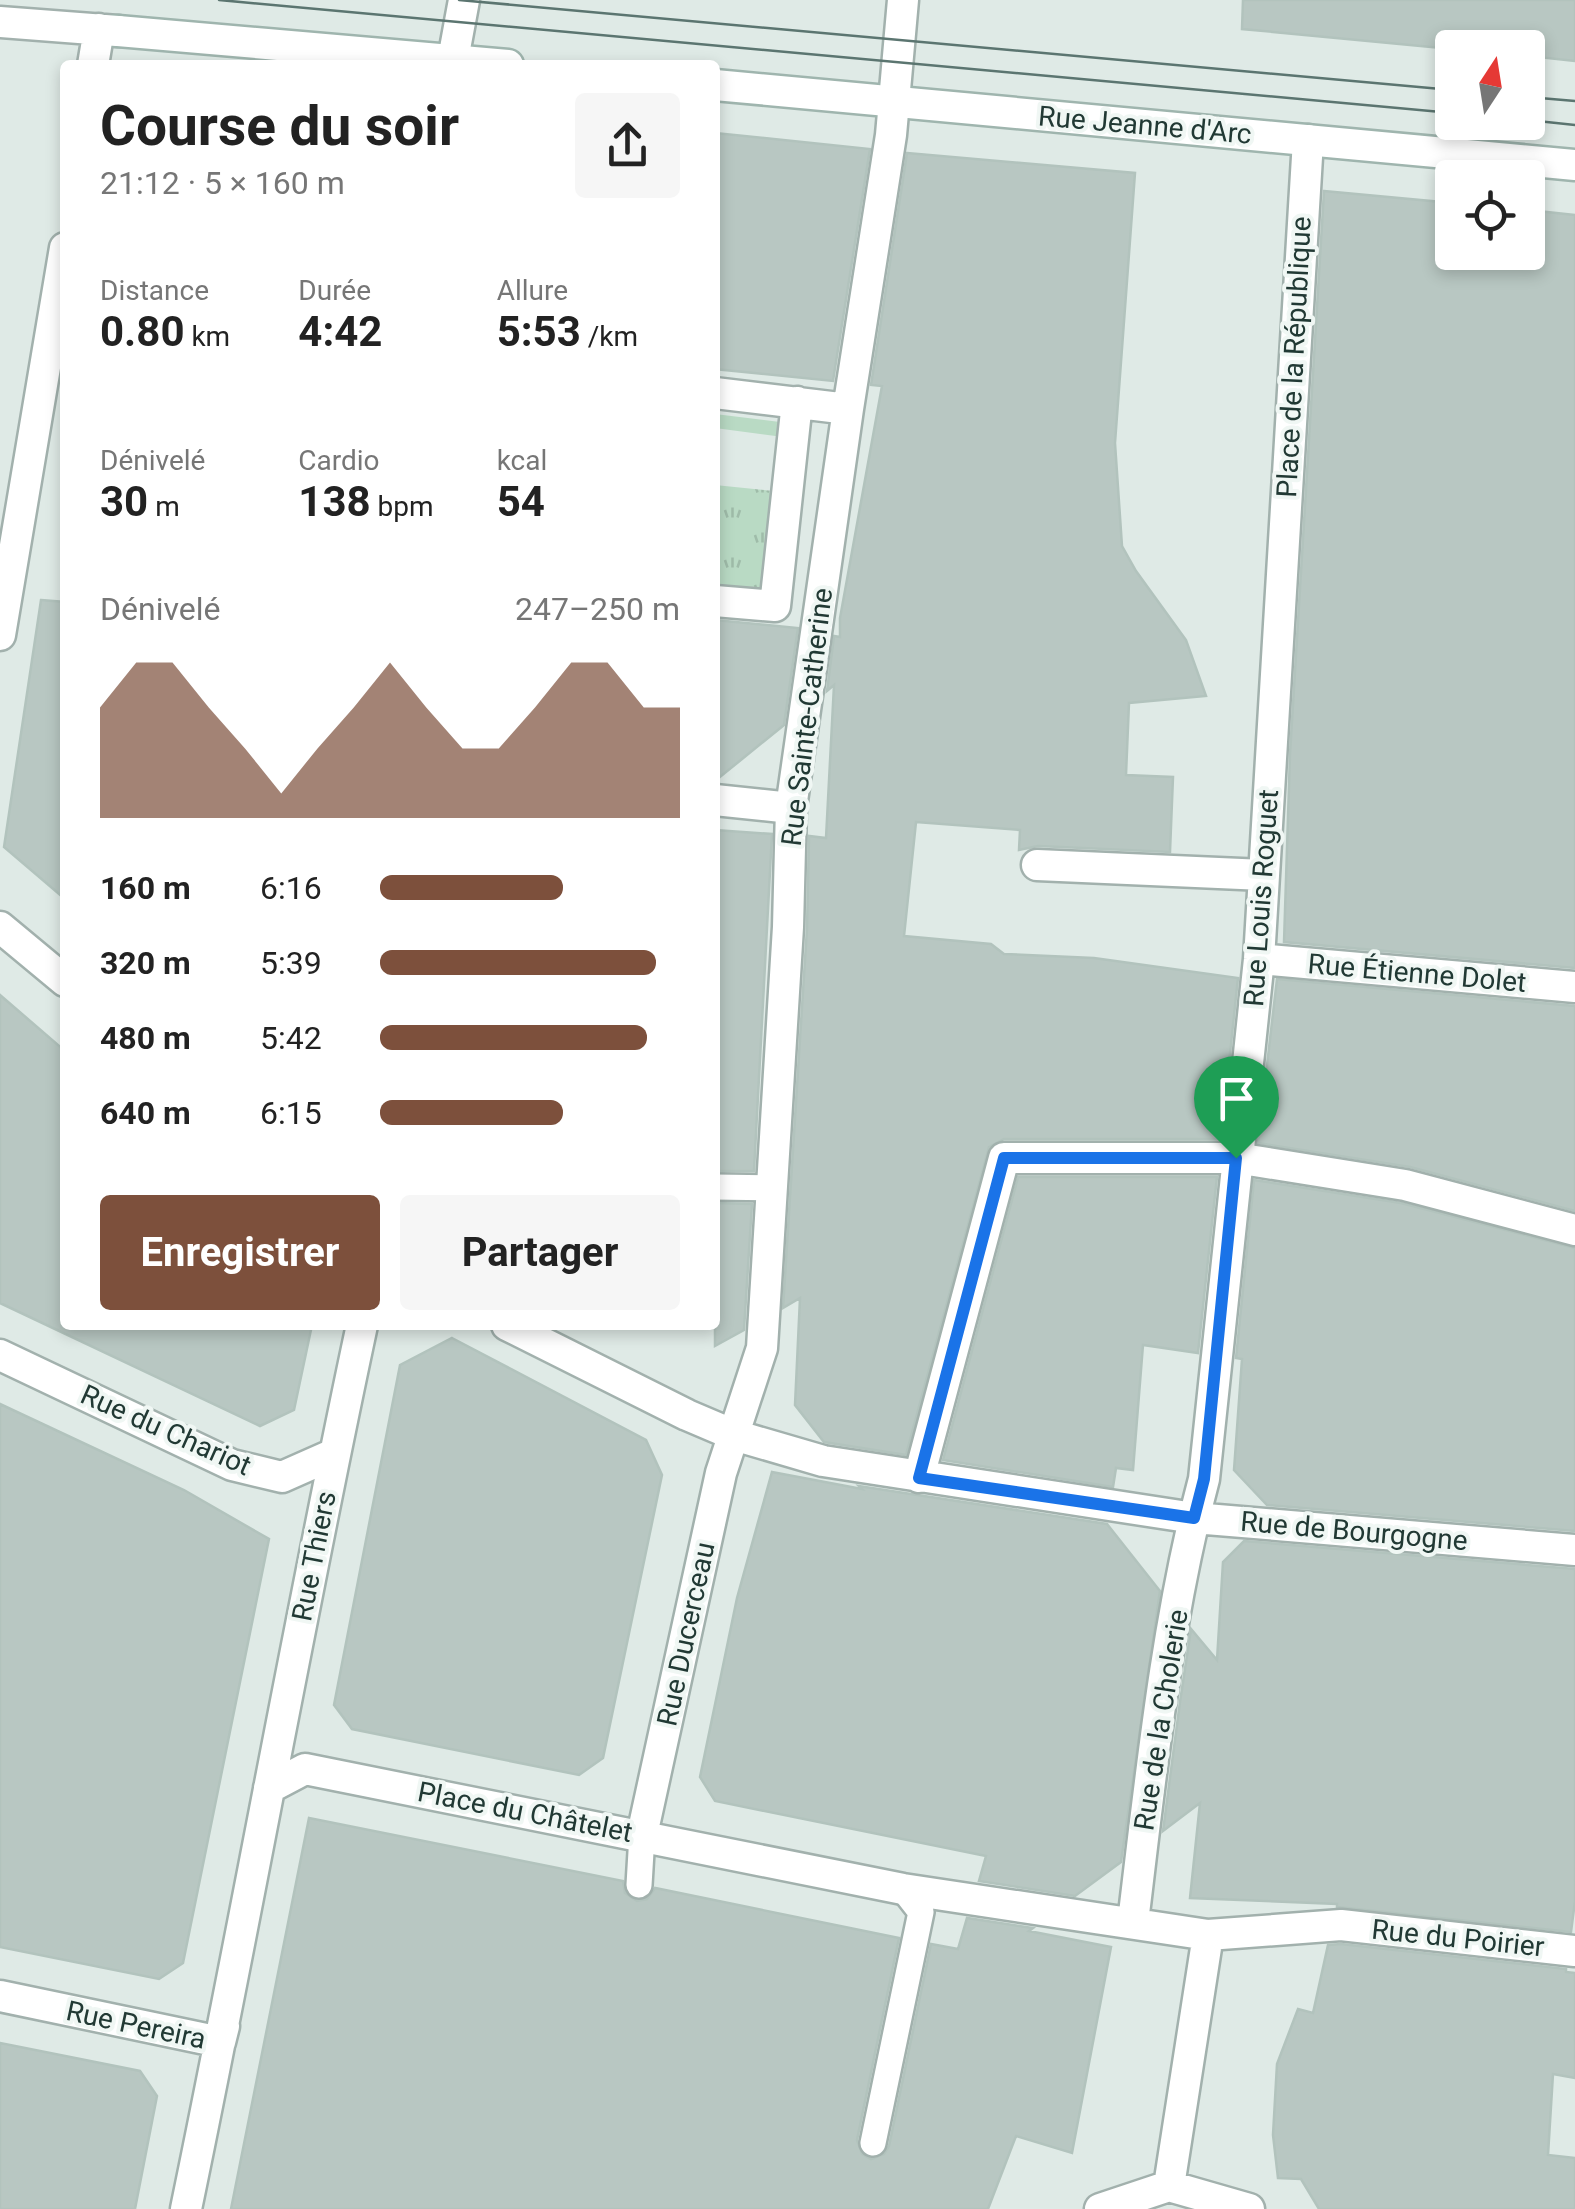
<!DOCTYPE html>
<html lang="fr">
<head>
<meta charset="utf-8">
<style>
  :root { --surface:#fff; --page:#f6f6f6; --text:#222; --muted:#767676; --accent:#7d503c }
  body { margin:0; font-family:Roboto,sans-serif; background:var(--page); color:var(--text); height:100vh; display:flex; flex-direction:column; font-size:38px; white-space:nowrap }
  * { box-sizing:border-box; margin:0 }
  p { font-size:32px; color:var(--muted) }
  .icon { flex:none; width:55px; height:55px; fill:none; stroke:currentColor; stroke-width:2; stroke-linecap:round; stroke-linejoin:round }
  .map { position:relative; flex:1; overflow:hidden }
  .drawer { position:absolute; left:60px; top:60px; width:660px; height:1270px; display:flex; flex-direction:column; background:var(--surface); border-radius:10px; box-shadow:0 5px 15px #0003 }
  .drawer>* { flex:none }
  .needle { width:65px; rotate:12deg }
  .buttons { position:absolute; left:1435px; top:30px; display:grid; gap:20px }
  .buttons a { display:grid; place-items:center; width:110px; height:110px; border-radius:10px; background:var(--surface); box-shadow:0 5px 15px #0003; font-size:50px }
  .pin { position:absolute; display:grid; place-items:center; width:85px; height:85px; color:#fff; margin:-102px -42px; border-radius:50% 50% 50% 0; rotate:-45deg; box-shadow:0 0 10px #0007 }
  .pin .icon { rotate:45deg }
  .round { display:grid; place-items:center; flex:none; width:105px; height:105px; border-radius:10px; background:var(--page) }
  .overview { display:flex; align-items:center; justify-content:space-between; height:170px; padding:0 40px }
  h1 { font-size:55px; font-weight:700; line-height:75px }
  .metrics { display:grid; grid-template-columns:repeat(3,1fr); gap:15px; height:170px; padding:10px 40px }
  .metrics div { display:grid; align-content:center }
  .metrics b { font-size:42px; font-weight:700 }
  .metrics small { font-size:28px; font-weight:400 }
  .metrics p { font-size:28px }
  .chart { height:280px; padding:20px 40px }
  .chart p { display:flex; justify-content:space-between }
  .chart svg { width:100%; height:180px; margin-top:10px; fill:var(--accent); opacity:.7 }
  .cta { display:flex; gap:20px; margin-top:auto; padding:20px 40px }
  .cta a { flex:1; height:115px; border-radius:10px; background:var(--accent); color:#fff; font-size:40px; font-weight:700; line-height:115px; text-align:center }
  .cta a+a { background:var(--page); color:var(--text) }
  ul { padding:0 40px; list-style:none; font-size:32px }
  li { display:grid; grid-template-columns:160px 120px 1fr; align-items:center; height:75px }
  li i { height:25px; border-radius:12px; background:var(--accent) }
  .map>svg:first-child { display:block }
  .park { fill:url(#park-tufts) }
  .garden { fill:#b9dac4 }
  .building { fill:#b8c7c2; stroke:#b2c3bd; stroke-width:2.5 }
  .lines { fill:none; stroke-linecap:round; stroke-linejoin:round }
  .lane-casing { stroke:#a2b1ad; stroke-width:30 }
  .street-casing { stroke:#a2b1ad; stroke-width:35 }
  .secondary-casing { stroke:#9fb5ae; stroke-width:35 }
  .lane { stroke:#fff; stroke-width:25 }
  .street { stroke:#fff; stroke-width:30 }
  .secondary { stroke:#fff; stroke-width:30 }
  .tram { stroke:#5b7570; stroke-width:2.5 }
  .route-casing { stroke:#fff; stroke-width:20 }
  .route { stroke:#1a73e8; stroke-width:12 }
  .labels { text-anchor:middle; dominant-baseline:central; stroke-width:8; stroke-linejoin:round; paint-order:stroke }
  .street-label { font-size:28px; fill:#213934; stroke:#f0f7f4 }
</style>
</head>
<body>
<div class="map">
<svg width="1575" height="2209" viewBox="0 0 1575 2209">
  <defs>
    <pattern id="park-tufts" width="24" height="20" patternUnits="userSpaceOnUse" patternTransform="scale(2.5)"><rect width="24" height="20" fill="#b9dac4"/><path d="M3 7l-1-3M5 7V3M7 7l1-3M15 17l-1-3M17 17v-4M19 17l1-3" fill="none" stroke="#9fbca9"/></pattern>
  </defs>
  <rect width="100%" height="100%" fill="#dfeae6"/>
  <!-- park -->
  <path class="park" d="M715 485 773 491 762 597 715 592Z"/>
  <!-- garden -->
  <path class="garden" d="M715 414 788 423 791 438 715 428Z"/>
  <!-- building -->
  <path class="building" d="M1243 0H1575V61L1528 56V48L1452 49 1242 29Z
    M715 133 870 149 833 381 715 369Z
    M907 153 1135 173 1115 443 1122 546 1136 571 1186 640 1206 696 1129 703 1126 775 1173 777 1170 852 1038 846 1019 850 1020 830 916 822 904 936 991 944 1004 954 1094 958 1238 978 1221 1139H1004L989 1147 906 1455 824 1442 795 1405 800 1298 783 1308 807 928 809 836 826 838 834 685 827 691 834 636 840 637V618L882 386 871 385Z
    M1324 191 1452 203V252H1528V210L1575 215V968L1284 942 1290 754Z
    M41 600 65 602V899L4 847Z
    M715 620 798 628 784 725 715 781Z
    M715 830 772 834 754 1171H715Z
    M1277 979 1575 1006V1211L1410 1167 1258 1143Z
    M0 995 65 1051V1325H312L294 1410 260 1426 0 1303Z
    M1018 1177H1217L1198 1353 1143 1345 1133 1470 1116 1468 1113 1487 943 1460Z
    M1254 1180 1401 1203 1575 1248V1531L1267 1505 1234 1470 1242 1359 1236 1358Z
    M715 1203 752 1204 744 1330 715 1346Z
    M452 1338 646 1440 662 1475 603 1758 579 1775 352 1729 334 1705 400 1365Z
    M0 1404 184 1490 269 1539 183 1963 159 1979 0 1947Z
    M772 1472 862 1489 859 1486 1107 1524 1160 1591 1121 1862 1075 1896 979 1881 986 1856 715 1801 700 1777 737 1598Z
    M1244 1541 1575 1569V1901L1571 1932 1337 1907V1904L1190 1898 1200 1803 1163 1831 1180 1702 1191 1629 1217 1660 1223 1562Z
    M309 1818 623 1881 625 1893 637 1901 647 1899 655 1888 899 1938 857 2140 862 2154 871 2159 884 2154 889 2146 931 1944 958 1949 967 1918 1033 1928 1029 1931 1111 1947 1072 2153 1016 2136 988 2209H231Z
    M1341 1944 1566 1969V1972L1575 1973V2078L1553 2074 1548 2155 1575 2158V2209H1319L1301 2179 1278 2178 1273 2135 1277 2064 1298 2009 1313 2013 1328 1945Z
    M0 2043 140 2071 157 2096 135 2209H0Z"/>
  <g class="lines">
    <defs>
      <path id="lane" d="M715 1187 773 1188
        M639 1885 642 1835
        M873 2143 921 1912 903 1889"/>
      <path id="street" d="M0 22 118 31
        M93 65 99 29
        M452 65 464 0
        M715 393 848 409
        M715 601 775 606 797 402
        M0 635 65 248
        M715 800 791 808
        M1037 865 1264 875
        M0 927 65 981
        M1259 959 1575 987
        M507 1325 687 1415 734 1435 823 1461 1194 1518 1575 1550
        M0 1355 232 1465 282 1477 334 1454
        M919 1477 1004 1158H1236L1405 1185 1575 1230
        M269 1788 305 1769 903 1889 1208 1935 1169 2186
        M642 1835 721 1473 762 1348 788 927 791 808 848 409 891 135 903 0
        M1133 1922C1151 1774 1166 1623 1204 1479L1259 959 1308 140
        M1208 1935 1341 1925 1575 1951
        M0 1996 220 2042 224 2026
        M186 2209C247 1915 299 1619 362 1325
        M1100 2209 1169 2186 1249 2209"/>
      <path id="secondary" d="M118 31 508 65
        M715 85 1575 165"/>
    </defs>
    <!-- lane casing -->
    <use href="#lane" class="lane-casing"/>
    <!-- street casing -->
    <use href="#street" class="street-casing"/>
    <!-- secondary casing -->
    <use href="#secondary" class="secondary-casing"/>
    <!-- lane -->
    <use href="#lane" class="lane"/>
    <!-- street -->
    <use href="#street" class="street"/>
    <!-- secondary -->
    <use href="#secondary" class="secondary"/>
    <!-- tram -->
    <path class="tram" d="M219 0 1452 113
      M459 0 1452 90
      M1528 97 1575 101
      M1528 120 1575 125"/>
  </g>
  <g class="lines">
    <defs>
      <path id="route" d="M1004 1158H1236L1204 1479 1194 1518 919 1478Z"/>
    </defs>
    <!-- route casing -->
    <use href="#route" class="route-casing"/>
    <!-- route -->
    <use href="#route" class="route"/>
  </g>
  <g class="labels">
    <!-- street labels -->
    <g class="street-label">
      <text transform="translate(1145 125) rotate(5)">Rue Jeanne d'Arc</text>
      <text transform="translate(1294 357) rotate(-87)">Place de la République</text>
      <text transform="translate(807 717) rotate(-83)">Rue Sainte-Catherine</text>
      <text transform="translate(1261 898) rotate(-86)">Rue Louis Roguet</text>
      <text transform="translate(1417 973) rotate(5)">Rue Étienne Dolet</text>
      <text transform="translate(166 1430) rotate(24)">Rue du Chariot</text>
      <text transform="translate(1354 1531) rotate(5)">Rue de Bourgogne</text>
      <text transform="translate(314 1556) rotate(-79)">Rue Thiers</text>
      <text transform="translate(686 1634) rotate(-78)">Rue Ducerceau</text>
      <text transform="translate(1161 1720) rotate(-81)">Rue de la Cholerie</text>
      <text transform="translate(525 1812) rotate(11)">Place du Châtelet</text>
      <text transform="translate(1458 1938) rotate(6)">Rue du Poirier</text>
      <text transform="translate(136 2025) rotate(12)">Rue Pereira</text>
    </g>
  </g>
</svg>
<div class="buttons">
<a><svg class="needle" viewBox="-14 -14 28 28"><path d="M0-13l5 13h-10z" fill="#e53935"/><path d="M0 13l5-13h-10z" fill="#767676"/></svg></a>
<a><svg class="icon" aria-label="locate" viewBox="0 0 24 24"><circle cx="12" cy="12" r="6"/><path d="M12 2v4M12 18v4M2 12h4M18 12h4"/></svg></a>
</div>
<div class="pin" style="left:1236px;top:1158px;background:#1e9e55"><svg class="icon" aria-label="arrive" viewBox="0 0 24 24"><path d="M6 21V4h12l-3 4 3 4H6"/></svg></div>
<section class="drawer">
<div class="overview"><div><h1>Course du soir</h1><p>21:12 · 5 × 160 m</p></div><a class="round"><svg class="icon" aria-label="share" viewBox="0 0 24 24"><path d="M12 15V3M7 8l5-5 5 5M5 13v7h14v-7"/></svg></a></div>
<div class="metrics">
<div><p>Distance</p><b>0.80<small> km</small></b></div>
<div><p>Durée</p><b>4:42</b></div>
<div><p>Allure</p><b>5:53<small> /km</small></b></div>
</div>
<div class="metrics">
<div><p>Dénivelé</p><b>30<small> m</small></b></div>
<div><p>Cardio</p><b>138<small> bpm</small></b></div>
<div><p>kcal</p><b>54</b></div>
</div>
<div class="chart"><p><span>Dénivelé</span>247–250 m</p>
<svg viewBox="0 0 160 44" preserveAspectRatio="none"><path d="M0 44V17L10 6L20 6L30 17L40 27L50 38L60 27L70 17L80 6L90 17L100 27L110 27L120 17L130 6L140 6L150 17L160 17V44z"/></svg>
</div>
<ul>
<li><b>160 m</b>6:16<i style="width:61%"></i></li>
<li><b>320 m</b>5:39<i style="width:92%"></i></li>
<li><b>480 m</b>5:42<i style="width:89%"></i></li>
<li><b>640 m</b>6:15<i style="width:61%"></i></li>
</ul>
<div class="cta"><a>Enregistrer</a><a>Partager</a></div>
</section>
</div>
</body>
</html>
